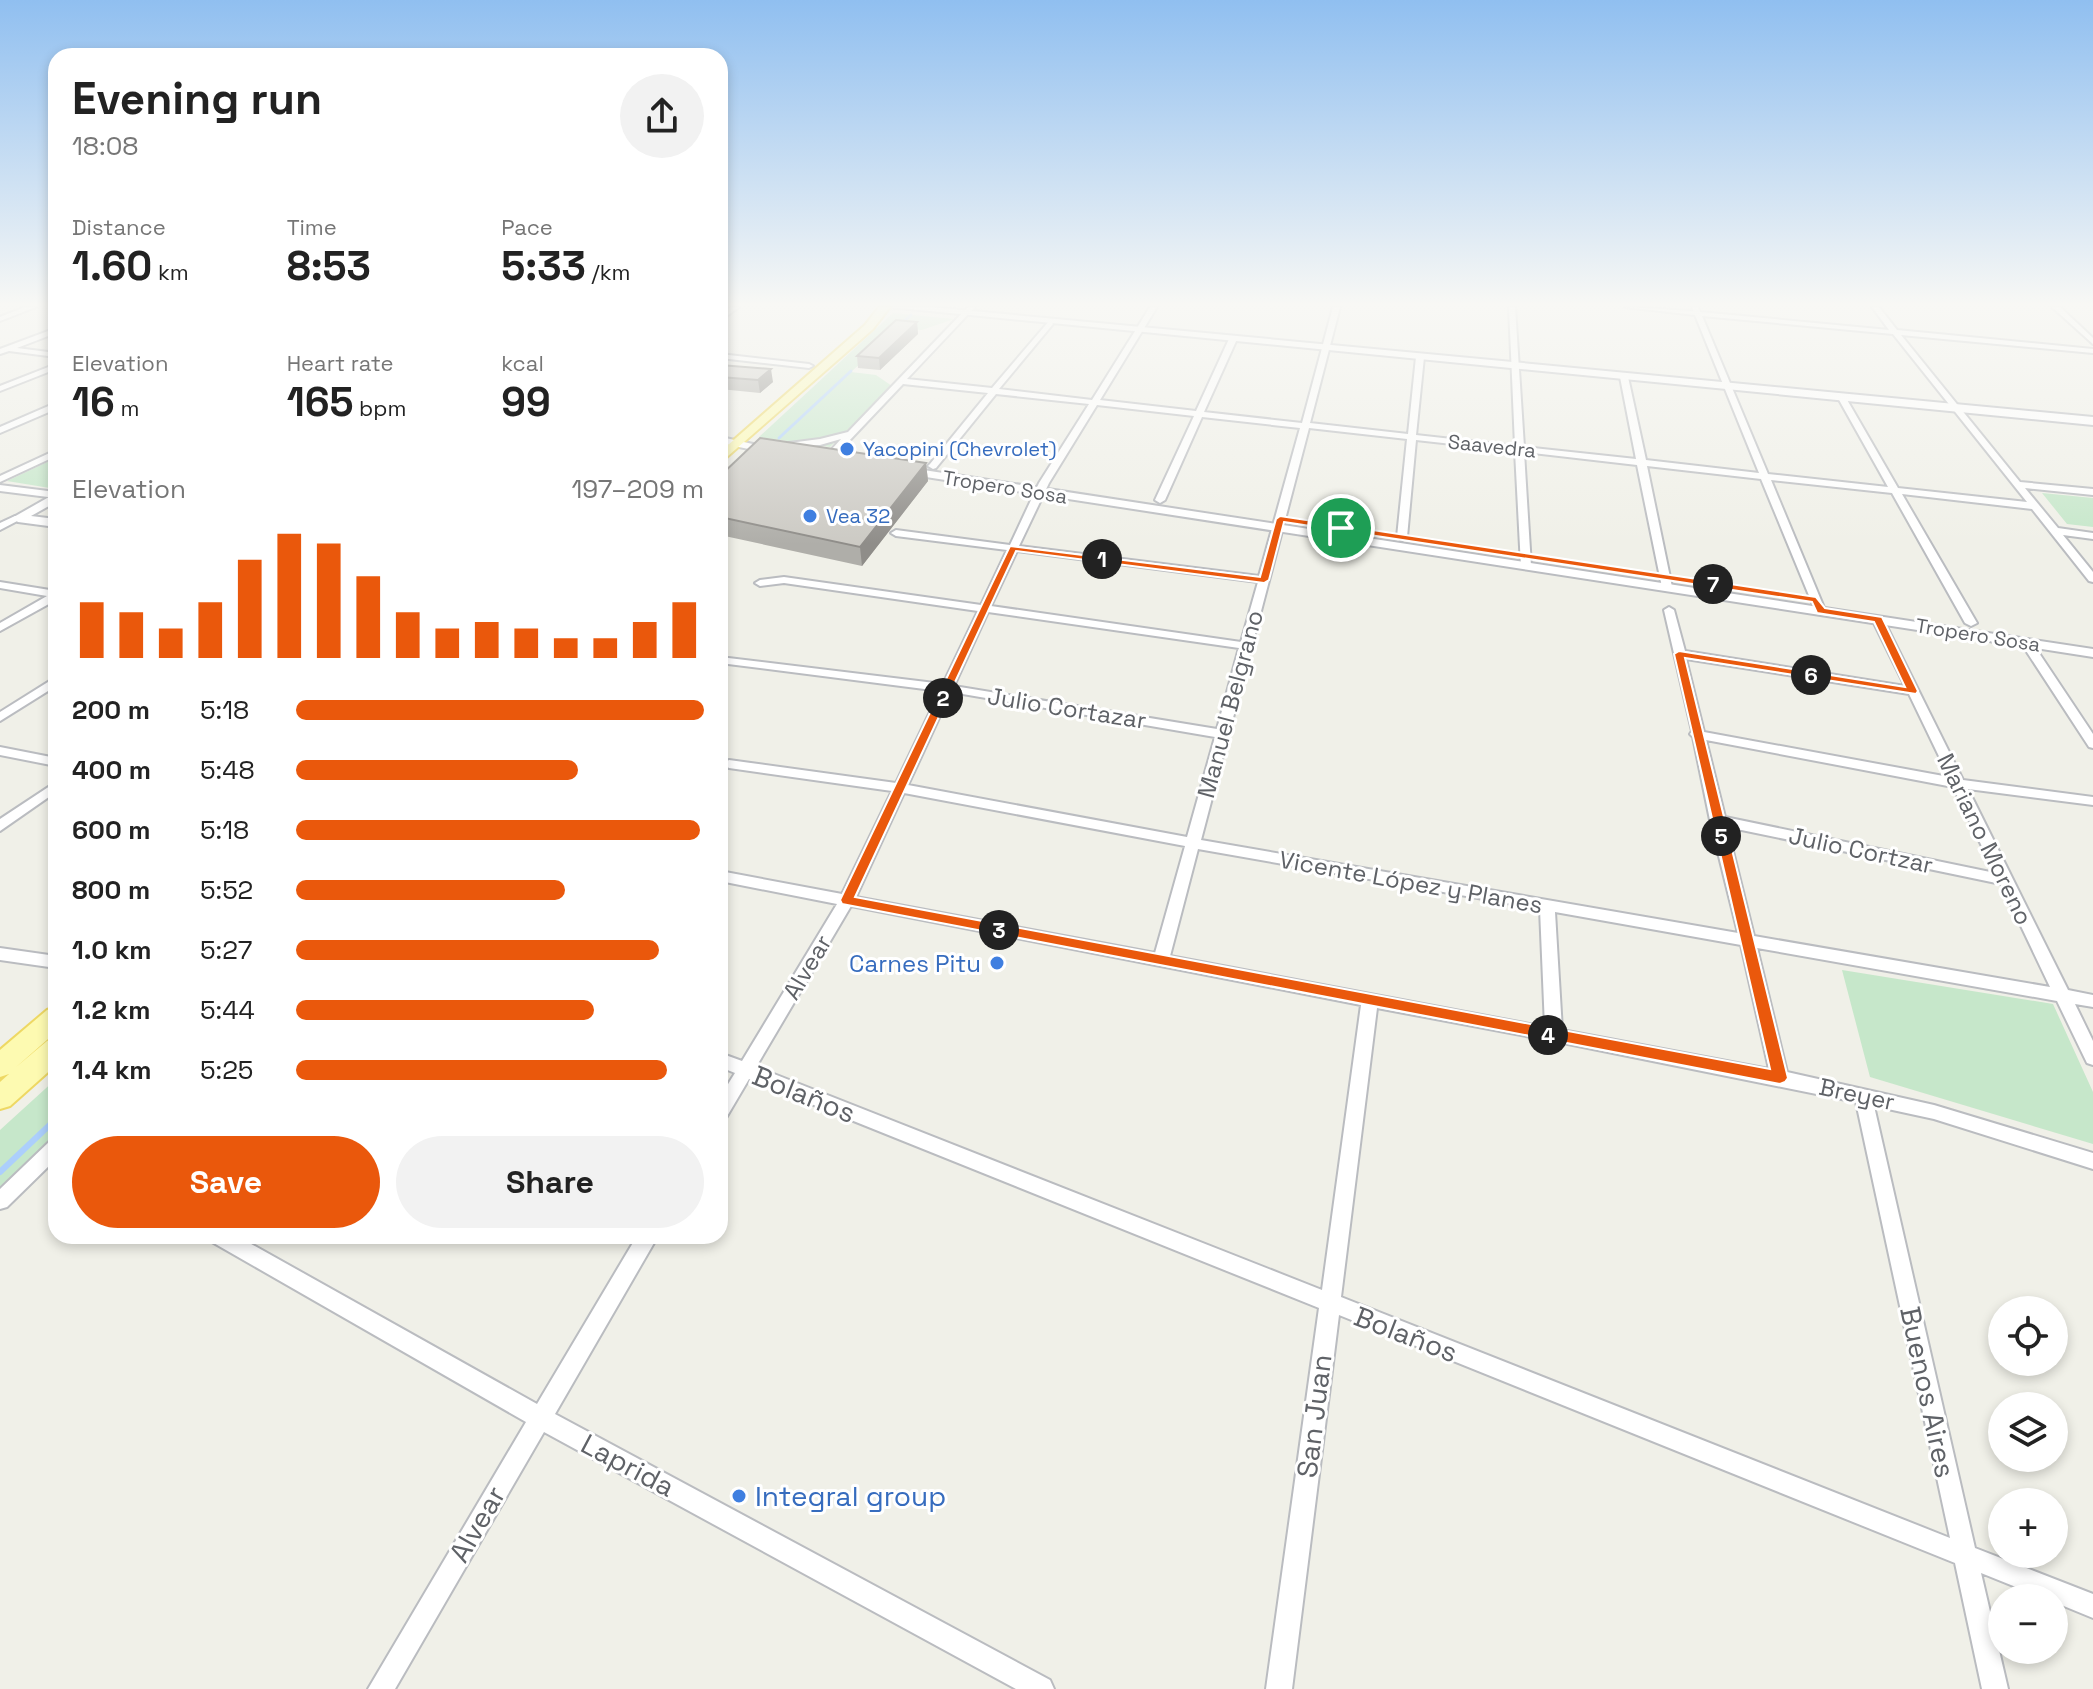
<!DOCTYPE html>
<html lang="en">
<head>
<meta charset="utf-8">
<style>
  :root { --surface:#fff; --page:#f2f2f2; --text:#222; --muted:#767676; --accent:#ea580c }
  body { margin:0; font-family:"Space Grotesk",sans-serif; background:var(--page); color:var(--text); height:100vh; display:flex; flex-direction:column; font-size:30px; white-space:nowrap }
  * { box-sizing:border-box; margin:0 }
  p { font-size:26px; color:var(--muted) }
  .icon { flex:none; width:44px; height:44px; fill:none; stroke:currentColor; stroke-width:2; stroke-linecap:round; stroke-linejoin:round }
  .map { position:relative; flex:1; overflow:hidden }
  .details { position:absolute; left:48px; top:48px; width:680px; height:1196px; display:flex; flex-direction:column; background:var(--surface); border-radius:24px; box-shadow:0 4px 12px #0003 }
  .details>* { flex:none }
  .fabs { position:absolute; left:1988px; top:1296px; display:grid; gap:16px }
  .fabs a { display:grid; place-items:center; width:80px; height:80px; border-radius:50%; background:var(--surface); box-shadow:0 4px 12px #0003; font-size:40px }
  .pin { position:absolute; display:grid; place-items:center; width:68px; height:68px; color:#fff; margin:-34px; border:4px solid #fff; border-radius:50%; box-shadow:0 2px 8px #0007 }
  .km { position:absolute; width:40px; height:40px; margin:-20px; border-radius:50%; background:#222; color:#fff; font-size:22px; line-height:40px; text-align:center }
  .round { display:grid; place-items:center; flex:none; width:84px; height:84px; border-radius:42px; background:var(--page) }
  .overview { display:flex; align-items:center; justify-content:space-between; height:136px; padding:0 24px }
  h1 { font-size:44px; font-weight:700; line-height:60px }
  .figures { display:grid; grid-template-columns:repeat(3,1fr); gap:12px; height:136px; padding:8px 24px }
  .figures div { display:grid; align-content:center }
  .figures b { font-size:40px; font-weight:700 }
  .figures small { font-size:22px; font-weight:400 }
  .figures p { font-size:22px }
  .chart { height:224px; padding:16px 24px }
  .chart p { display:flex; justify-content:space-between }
  .chart svg { width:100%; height:144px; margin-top:8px; stroke:var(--accent); stroke-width:6 }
  .button { display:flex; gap:16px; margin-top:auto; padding:16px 24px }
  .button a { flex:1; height:92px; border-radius:48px; background:var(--accent); color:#fff; font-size:32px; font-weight:700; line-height:92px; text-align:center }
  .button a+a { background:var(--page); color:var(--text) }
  ul { padding:0 24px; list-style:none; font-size:26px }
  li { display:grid; grid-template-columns:128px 96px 1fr; align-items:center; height:60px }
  li i { height:20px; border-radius:10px; background:var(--accent) }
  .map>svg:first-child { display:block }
  .green { fill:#c6e7ca }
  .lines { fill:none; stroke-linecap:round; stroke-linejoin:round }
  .stream-far1 { stroke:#accffc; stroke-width:3 }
  .stream { stroke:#accffc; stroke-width:6 }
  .minor-casing { stroke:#babcc0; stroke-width:4 }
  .tertiary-casing { stroke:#babcc0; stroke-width:4 }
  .secondary-casing { stroke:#b9bbc0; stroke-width:4 }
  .primary-casing { stroke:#eed864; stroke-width:4 }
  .minor { fill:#fff; fill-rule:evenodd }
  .tertiary { fill:#fff; fill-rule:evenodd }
  .secondary { fill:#fff; fill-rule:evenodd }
  .primary { fill:#fdfab1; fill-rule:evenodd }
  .wall { fill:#afaea9 }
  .shaded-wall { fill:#8f8d89 }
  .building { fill:#cccac4; stroke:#8f8d89; stroke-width:2 }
  .route { fill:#ea580c; stroke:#fff; stroke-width:2; fill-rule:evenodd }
  .shop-dot { fill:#3f7fe0; stroke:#fff; stroke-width:3 }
  .labels { text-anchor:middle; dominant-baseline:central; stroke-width:6; stroke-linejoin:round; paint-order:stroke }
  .far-street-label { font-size:20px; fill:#5f6267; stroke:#fff }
  .far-shop-label { font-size:20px; fill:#366cbe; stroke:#fff; text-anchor:start }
  .street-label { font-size:24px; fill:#5f6267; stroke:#fff }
  .shop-label { font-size:24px; fill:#366cbe; stroke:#fff; text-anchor:end }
  .near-street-label { font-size:28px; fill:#5f6267; stroke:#fff }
  .near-shop-label { font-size:28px; fill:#366cbe; stroke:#fff; text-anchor:start }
</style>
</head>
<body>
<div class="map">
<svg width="2093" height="1689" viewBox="0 0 2093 1689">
  <rect width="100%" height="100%" fill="#f0f0e8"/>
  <!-- green -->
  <path class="green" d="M893 313 954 319 922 330 899 328 851 372 876 375 892 386 830 447 759 437Z
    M56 458V489L7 481Z
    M2042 493 2093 498V527L2067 524Z
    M1842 970 2053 1004 2093 1092V1144L1870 1077Z
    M56 1079V1139L0 1193V1130Z"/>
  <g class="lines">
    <!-- stream-far1 -->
    <path class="stream-far1" d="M900 325 911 315
      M779 438 851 371"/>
    <!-- stream -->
    <path class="stream" d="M0 1172 56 1119"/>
    <defs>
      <path id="minor" d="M25 307H36L0 321V317Z
        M731 307H739L720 321V316Z
        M968 307H975L907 379 992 388 1050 320 1053 324 999 389 1092 400 1150 307H1157L1100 400 1196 411 1229 339 1233 337 1237 339 1204 412 1302 423 1333 307H1340L1310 423 1408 434 1416 357 1420 355 1424 357 1416 435 1515 446 1509 307H1515L1524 447 1636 459 1620 377 1624 375 1628 377 1646 460 1759 473 1695 315 1625 307 1693 311 1692 307H1698L1700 312 1889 330 1872 307H1879L1897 330 2093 349V353L1901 335 2020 482 2093 489V495L2025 488 2058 528 2093 533V539L2063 535 2093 572V582L2089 581 2032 509 1902 494 1977 623 1971 626 1965 623 1892 493 1771 480 1825 610 1820 613 1815 610 1761 479 1647 466 1672 587 1667 590 1662 587 1637 465 1524 452 1531 566 1526 569 1521 566 1515 451 1416 440 1407 537 1402 540 1397 537 1407 439 1309 428 1201 840 1738 933 1710 820 1693 737 1690 734 1692 731 1664 610 1669 607 1674 610 1685 651 1905 686 1872 619 1874 617H1882L1963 780 2093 797V805L1968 789 2068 990 2093 995V1007L2075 1004 2093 1041V1065L2087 1063 2057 1001 1757 948 1787 1072 1934 1105 2093 1153V1169L1934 1119 1874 1106 1975 1548 2093 1594V1618L2054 1602V1598H2043L1981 1573 2008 1689H1982L1955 1563 1339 1315 1292 1689H1266L1319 1308 749 1079 726 1118 720 1120V1097L735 1073 720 1067V1053L742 1061 837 904 720 881V871L842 894 892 791 729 768 723 764 729 760 896 783 940 691 720 663V657L943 684 978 611 784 583 760 586 755 583 760 580 784 577 981 605 1007 550 896 536 891 533 896 530 1010 545 1039 483 1089 404 996 394 936 468 933 469 928 466 930 464 988 393 903 384 830 461 823 459 841 439 820 445 789 447V443L820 439 848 432ZM1702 316 1893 334 2027 502 1898 488 1846 398 1842 396 1838 398 1888 487 1768 474ZM1097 405 1194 416 1155 500 1160 503 1165 500 1202 417 1300 428 1259 576 1019 546 1049 483ZM1017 551 1258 582 1241 642 991 606ZM988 612 1239 648 1217 729 954 686ZM1686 659 1909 694 1949 777 1704 732ZM951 692 1215 737 1187 837 908 785ZM1706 740 1953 787 1995 873 1725 817ZM904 793 1185 846 1155 953 856 897ZM1727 827 2001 884 2050 987 1754 936ZM1198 849 1540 909 1545 1027 1170 956ZM851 906 1361 1005 1322 1290 756 1067ZM1555 912 1741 945 1769 1069 1562 1030ZM1377 1008 1547 1040 1554 1044 1558 1042 1856 1102 1950 1538 1341 1297Z
        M2052 307H2060L2093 338V344Z
        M56 328V333L17 348 56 353V357L9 351 0 354V349Z
        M720 354 809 364 813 366 809 368 720 358Z
        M56 364V369L0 391V386Z
        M53 404H56V409L0 433V427Z
        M56 450V456L0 482V476Z
        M0 485 56 492V498L0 491Z
        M15 516 23 518 0 530V523Z
        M0 582 56 591V600L0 631V623L47 596 0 588Z
        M2027 640 2031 641 2093 734V748L2089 747 2021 643Z
        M56 677V686L0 721V712Z
        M0 747 56 758V766L0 755Z
        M56 782V792L0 831V819Z
        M0 948 56 956V968L0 960Z
        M56 1139V1159L7 1207 0 1209V1189L50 1141Z
        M209 1236H237L537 1404 637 1236H658L555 1414 1050 1680 1054 1689H1016L544 1432 395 1689H368L526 1422 212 1242Z"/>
      <path id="tertiary" d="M721 437 776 449 778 451 772 454 720 443Z
        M904 467 2093 649V657L900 473 898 471Z
        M56 493V502L31 516 56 519V527L18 522 12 518Z"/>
      <path id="secondary" d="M889 307H930L2093 417V425Z"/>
      <path id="primary" d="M879 307H890L873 329 720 463V452L865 325Z
        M56 1007V1032L15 1068 47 1041 56 1038V1065L10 1106 0 1109V1082L9 1074 0 1077V1050L47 1010Z"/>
    </defs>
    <!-- minor casing -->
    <use href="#minor" class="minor-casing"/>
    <!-- tertiary casing -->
    <use href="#tertiary" class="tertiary-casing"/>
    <!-- secondary casing -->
    <use href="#secondary" class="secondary-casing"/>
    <!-- primary casing -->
    <use href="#primary" class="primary-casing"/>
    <!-- minor -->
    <use href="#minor" class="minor"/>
    <!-- tertiary -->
    <use href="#tertiary" class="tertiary"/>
    <!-- secondary -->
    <use href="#secondary" class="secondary"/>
    <!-- primary -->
    <use href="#primary" class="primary"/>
  </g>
  <!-- wall -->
  <path class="wall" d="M917 322 918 334 880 370 858 368 857 356Z
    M720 365 773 382 760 393 720 389Z
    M926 463 928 481 862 566 720 535V476Z"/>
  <!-- shaded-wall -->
  <path class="shaded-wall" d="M917 322 918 334 880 370 879 358Z
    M771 369 773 382 760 393 758 380Z
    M926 463 928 481 862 566 860 547Z"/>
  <!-- building -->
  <path class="building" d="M896 320 917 322 879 358 857 356Z
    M720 365 771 369 758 380 720 377Z
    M760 438 926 463 860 547 720 517V476Z"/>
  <!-- sky -->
  <linearGradient id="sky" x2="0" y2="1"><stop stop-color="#90bff0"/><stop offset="0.56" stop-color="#f8f8f5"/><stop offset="1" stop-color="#f8f8f5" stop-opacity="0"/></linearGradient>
  <rect width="2093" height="544" fill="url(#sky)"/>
  <!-- route -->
  <path class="route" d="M1280 516 1816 597 1825 608 1882 617 1918 691 1916 694 1685 658 1788 1078 1785 1082 1780 1084 842 904 840 900 1010 546 1260 577 1276 519ZM1284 522 1812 602 1817 613 1874 622 1905 687 1679 651 1674 654 1770 1069 855 897 1016 551 1264 583 1269 580Z"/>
  <!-- markers -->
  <g class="shop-dot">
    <circle cx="847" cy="449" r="8"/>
    <circle cx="810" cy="516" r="8"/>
    <circle cx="997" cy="963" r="8"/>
    <circle cx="739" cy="1496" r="8"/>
  </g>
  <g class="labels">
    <!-- far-street labels -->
    <g class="far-street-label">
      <text transform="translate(1492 446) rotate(6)">Saavedra</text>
      <text transform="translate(1005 487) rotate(9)">Tropero Sosa</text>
      <text transform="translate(1978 635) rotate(9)">Tropero Sosa</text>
    </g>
    <!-- far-shop labels -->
    <g class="far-shop-label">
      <text x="863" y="449">Yacopini (Chevrolet)</text>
      <text x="826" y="516">Vea 32</text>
    </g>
    <!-- street labels -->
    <g class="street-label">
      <text transform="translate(1230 704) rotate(-75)">Manuel Belgrano</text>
      <text transform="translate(1067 708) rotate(9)">Julio Cortazar</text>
      <text transform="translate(1985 839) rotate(64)">Mariano Moreno</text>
      <text transform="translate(1861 850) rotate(12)">Julio Cortzar</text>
      <text transform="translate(1411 882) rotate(10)">Vicente López y Planes</text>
      <text transform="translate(807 967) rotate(-59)">Alvear</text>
      <text transform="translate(1857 1094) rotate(12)">Breyer</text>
    </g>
    <!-- shop labels -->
    <g class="shop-label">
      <text x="981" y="963">Carnes Pitu</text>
    </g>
    <!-- near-street labels -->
    <g class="near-street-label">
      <text transform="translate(804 1094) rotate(22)">Bolaños</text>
      <text transform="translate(1406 1334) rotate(21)">Bolaños</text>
      <text transform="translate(1928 1392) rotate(78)">Buenos Aires</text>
      <text transform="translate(1314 1416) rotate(-83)">San Juan</text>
      <text transform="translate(628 1465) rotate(28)">Laprida</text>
      <text transform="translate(477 1524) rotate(-60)">Alvear</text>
    </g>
    <!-- near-shop labels -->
    <g class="near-shop-label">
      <text x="755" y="1496">Integral group</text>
    </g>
  </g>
</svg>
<div class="fabs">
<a><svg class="icon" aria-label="locate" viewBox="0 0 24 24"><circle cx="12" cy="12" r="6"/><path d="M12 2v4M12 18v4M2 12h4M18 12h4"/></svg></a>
<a><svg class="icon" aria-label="layers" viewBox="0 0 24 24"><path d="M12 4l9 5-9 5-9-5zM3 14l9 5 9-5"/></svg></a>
<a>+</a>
<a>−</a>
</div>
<div class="pin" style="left:1341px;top:528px;background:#1e9e55"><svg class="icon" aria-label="arrive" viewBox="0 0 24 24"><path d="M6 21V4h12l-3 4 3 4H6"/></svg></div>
<b class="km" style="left:1102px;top:559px">1</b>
<b class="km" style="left:943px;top:698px">2</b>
<b class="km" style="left:999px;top:930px">3</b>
<b class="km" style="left:1548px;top:1035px">4</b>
<b class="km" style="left:1721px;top:836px">5</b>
<b class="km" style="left:1811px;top:675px">6</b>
<b class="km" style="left:1713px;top:584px">7</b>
<section class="details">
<div class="overview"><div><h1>Evening run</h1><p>18:08</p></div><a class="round"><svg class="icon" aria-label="share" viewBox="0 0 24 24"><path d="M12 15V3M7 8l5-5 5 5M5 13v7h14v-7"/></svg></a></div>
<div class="figures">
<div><p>Distance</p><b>1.60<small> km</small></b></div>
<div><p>Time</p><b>8:53</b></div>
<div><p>Pace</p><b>5:33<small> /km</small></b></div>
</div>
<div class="figures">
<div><p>Elevation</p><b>16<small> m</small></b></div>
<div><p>Heart rate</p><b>165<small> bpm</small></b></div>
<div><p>kcal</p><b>99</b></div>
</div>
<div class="chart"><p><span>Elevation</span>197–209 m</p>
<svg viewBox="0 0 160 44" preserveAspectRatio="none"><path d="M5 44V27M15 44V30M25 44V35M35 44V27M45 44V14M55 44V6M65 44V9M75 44V19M85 44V30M95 44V35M105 44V33M115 44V35M125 44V38M135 44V38M145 44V33M155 44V27"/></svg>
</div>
<ul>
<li><b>200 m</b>5:18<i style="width:100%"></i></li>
<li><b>400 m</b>5:48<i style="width:69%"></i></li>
<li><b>600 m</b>5:18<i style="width:99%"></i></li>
<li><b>800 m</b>5:52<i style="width:66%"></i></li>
<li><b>1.0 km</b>5:27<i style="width:89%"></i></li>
<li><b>1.2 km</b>5:44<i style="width:73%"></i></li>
<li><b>1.4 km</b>5:25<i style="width:91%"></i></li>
</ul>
<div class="button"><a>Save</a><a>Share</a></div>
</section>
</div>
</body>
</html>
